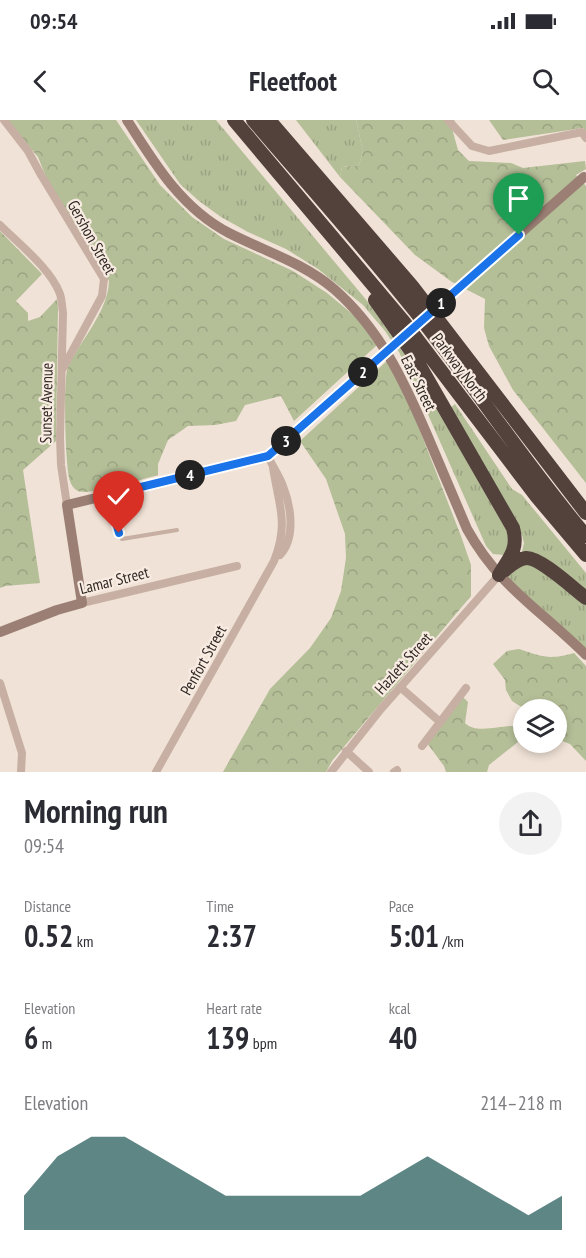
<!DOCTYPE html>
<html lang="en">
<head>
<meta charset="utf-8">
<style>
  :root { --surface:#fff; --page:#f2f2f3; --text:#2b2b33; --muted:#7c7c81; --accent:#1b5352 }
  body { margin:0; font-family:"PT Sans Narrow",sans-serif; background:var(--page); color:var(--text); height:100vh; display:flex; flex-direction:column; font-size:22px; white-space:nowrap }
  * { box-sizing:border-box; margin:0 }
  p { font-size:20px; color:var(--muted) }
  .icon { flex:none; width:33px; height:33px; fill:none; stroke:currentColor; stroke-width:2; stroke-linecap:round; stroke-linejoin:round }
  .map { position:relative; height:652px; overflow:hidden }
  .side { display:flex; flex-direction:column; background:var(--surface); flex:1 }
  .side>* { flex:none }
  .tools { position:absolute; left:513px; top:579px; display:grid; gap:12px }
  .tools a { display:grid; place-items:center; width:54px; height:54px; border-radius:50%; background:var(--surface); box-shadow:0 3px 9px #0003; font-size:30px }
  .pin { position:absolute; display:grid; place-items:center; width:51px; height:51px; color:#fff; margin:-62px -26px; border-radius:50% 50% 50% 0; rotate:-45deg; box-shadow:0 0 6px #0007 }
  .pin .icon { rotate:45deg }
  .km { position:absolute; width:30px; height:30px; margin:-15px; border-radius:50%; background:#222; color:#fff; font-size:16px; line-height:30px; text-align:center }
  .round { display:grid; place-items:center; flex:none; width:63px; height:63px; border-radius:32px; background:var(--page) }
  .headline { display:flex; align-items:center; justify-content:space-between; height:102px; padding:0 24px }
  h1 { font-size:33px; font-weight:800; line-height:45px }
  .figures { display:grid; grid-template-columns:repeat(3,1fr); gap:9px; height:102px; padding:6px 24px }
  .figures div { display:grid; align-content:center }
  .figures b { font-size:30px; font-weight:800 }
  .figures small { font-size:16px; font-weight:400 }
  .figures p { font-size:16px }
  .chart { height:168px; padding:12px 24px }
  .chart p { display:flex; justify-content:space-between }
  .chart svg { width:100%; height:108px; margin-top:6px; fill:var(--accent); opacity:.7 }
  .status { display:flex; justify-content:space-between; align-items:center; height:42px; padding:0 30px; background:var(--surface); direction:ltr }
  .status svg { height:16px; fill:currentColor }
  header { display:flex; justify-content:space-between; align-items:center; height:78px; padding:0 24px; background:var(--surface); font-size:27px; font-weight:800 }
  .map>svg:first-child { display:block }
  .grass { fill:url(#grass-tufts) }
  .forest { fill:url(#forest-crowns) }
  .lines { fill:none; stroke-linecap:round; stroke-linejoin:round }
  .lane { stroke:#c7b0a3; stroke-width:4 }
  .street { stroke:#c7b0a3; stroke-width:8 }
  .secondary { stroke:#9b7f74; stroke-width:10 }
  .highway { stroke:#53413c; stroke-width:14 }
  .secondary-bridge { stroke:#9b7f74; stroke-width:10 }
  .route-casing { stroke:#fff; stroke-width:12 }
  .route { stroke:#1a73e8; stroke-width:8 }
  .labels { text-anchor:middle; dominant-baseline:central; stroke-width:4.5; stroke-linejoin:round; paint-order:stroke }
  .street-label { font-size:16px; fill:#322825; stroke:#f8ece2 }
</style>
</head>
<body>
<div class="status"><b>09:54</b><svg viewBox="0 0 49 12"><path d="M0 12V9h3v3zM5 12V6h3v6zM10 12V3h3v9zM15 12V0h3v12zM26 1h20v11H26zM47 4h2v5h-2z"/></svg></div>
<header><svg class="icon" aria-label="back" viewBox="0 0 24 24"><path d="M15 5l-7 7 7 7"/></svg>Fleetfoot<svg class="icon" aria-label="search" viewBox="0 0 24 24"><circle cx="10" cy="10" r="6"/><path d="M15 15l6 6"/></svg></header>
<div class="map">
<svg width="586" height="652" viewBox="0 0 586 652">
  <defs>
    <pattern id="grass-tufts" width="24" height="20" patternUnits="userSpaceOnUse" patternTransform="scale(1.5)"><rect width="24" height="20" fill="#b4be97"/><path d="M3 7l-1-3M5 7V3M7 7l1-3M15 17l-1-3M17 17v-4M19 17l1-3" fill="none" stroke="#9ba382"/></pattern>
    <pattern id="forest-crowns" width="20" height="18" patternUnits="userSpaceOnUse" patternTransform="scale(1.5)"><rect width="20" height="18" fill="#b4be97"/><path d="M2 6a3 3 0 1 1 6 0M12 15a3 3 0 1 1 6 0" fill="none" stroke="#9ba382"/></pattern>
  </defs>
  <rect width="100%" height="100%" fill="#f0e2d6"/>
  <!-- grass -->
  <path class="grass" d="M136 0H216L368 182 391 215 406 236 508 413 512 423 504 435 493 434 486 426 419 274 399 232 385 211 363 185 318 149 286 129 248 112 221 97 199 81 180 64Z
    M296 0H356L363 31 359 45 342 47 340 57Z
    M455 284 512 369 522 375 586 453V472L522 432 524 423 522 415 450 288Z
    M525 438 586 478V535L499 455Z"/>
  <!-- forest -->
  <path class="forest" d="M7 0H116L160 65 192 97 224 119 293 151 327 173 356 197 377 225 294 301 281 276 245 285 236 301 215 305 188 306 168 320 158 344V355C143 359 90 376 78 371 74 369 71 365 70 361 65 348 63 257 68 247 81 219 108 192 109 161L46 57 38 37Z
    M356 0H455L451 5 458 30 469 41 511 43 523 48 585 41 586 49 576 55 586 66V363L513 270 489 226 484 208 485 179 452 162 415 135 340 57 342 47 359 45 363 31Z
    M489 0H586V11L583 8 503 20Z
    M0 111 42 154 16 181 28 193V201L40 197 57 179 58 188 56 321 23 350 40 463 5 466 0 468Z
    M388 240 415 298 461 416 471 445V476L332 641 326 652H223L270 569 310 528 331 498 341 471 346 438 345 414 326 359 300 321Z
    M519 529C543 537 549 540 574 533L586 546V641L570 624 557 619 556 590H524L523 618 489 645 487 652H446L444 646 427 623 463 577 468 582 465 603C475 614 499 606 513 606L521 595 523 588 512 581 506 570 505 560 493 544 507 531Z"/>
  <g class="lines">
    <!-- lane -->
    <path class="lane" d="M108 376 119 413 122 419 177 410"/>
    <!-- street -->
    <path class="street" d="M4 0 28 31 41 55 104 159 102 176 62 250
      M448 0 472 26 489 31 582 12 586 18
      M0 105C19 124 51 149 60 174 62 180 62 187 63 193L60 317 61 345 67 385
      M268 336C272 346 279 355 283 366 291 386 296 418 280 435
      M82 483 237 446
      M0 563 22 633 21 652
      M400 567 439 601
      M422 626 466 568
      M346 631 369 652
      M156 652 274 441C289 403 279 386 273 348
      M331 652 381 589 499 455
      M394 652 397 650"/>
    <!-- secondary -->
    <path class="secondary" d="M127 0C154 43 182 89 229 113 264 131 304 143 334 169 380 209 404 261 428 317 441 348 454 378 467 409 499 467 541 490 586 535
      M0 512 57 490 82 483 67 385 268 336 322 288"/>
    <!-- highway -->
    <path class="highway" d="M234 0 404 202 537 377 586 435
      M253 0C307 63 363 126 415 191 474 265 525 344 586 416
      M269 0 412 166 586 393
      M375 180 413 234 513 408C519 429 509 438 499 455
      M505 450C511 445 517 439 526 438 540 437 574 469 586 478"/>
    <!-- secondary-bridge -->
    <path class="secondary-bridge" d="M322 288 584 57"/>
  </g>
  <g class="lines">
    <defs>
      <path id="route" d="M119 413 108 375 268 336 519 115"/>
    </defs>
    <!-- route casing -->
    <use href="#route" class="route-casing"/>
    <!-- route -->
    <use href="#route" class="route"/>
  </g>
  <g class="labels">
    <!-- street labels -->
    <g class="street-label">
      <text transform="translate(92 117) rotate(61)">Gershon Street</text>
      <text transform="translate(460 247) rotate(53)">Parkway North</text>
      <text transform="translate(419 263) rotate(64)">East Street</text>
      <text transform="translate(46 283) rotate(-89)">Sunset Avenue</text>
      <text transform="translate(114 460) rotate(-14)">Lamar Street</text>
      <text transform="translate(203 540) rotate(-61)">Penfort Street</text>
      <text transform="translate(403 543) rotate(-48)">Hazlett Street</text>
    </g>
  </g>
</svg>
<div class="tools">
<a><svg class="icon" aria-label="layers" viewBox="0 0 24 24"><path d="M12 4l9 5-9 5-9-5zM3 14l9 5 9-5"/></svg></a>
</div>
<div class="pin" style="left:519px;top:115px;background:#1e9e55"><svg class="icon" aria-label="arrive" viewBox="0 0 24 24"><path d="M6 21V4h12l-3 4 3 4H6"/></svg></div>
<div class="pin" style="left:119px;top:413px;background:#d93025"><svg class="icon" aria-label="check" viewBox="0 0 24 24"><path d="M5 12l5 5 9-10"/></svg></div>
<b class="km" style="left:441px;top:183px">1</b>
<b class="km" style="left:363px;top:252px">2</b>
<b class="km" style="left:286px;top:321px">3</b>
<b class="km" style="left:190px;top:355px">4</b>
</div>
<section class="side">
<div class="headline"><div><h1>Morning run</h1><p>09:54</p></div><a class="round"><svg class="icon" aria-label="share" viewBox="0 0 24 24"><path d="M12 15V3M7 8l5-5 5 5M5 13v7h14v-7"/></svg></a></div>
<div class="figures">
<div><p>Distance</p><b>0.52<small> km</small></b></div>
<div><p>Time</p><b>2:37</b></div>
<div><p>Pace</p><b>5:01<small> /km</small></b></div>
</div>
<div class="figures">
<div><p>Elevation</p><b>6<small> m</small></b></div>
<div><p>Heart rate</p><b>139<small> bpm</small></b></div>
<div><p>kcal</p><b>40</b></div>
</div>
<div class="chart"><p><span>Elevation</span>214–218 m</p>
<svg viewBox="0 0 160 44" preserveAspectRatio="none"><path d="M0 44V30L10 14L20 6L30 6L40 14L50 22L60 30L70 30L80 30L90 30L100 30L110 22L120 14L130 22L140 30L150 38L160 30V44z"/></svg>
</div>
</section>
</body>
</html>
